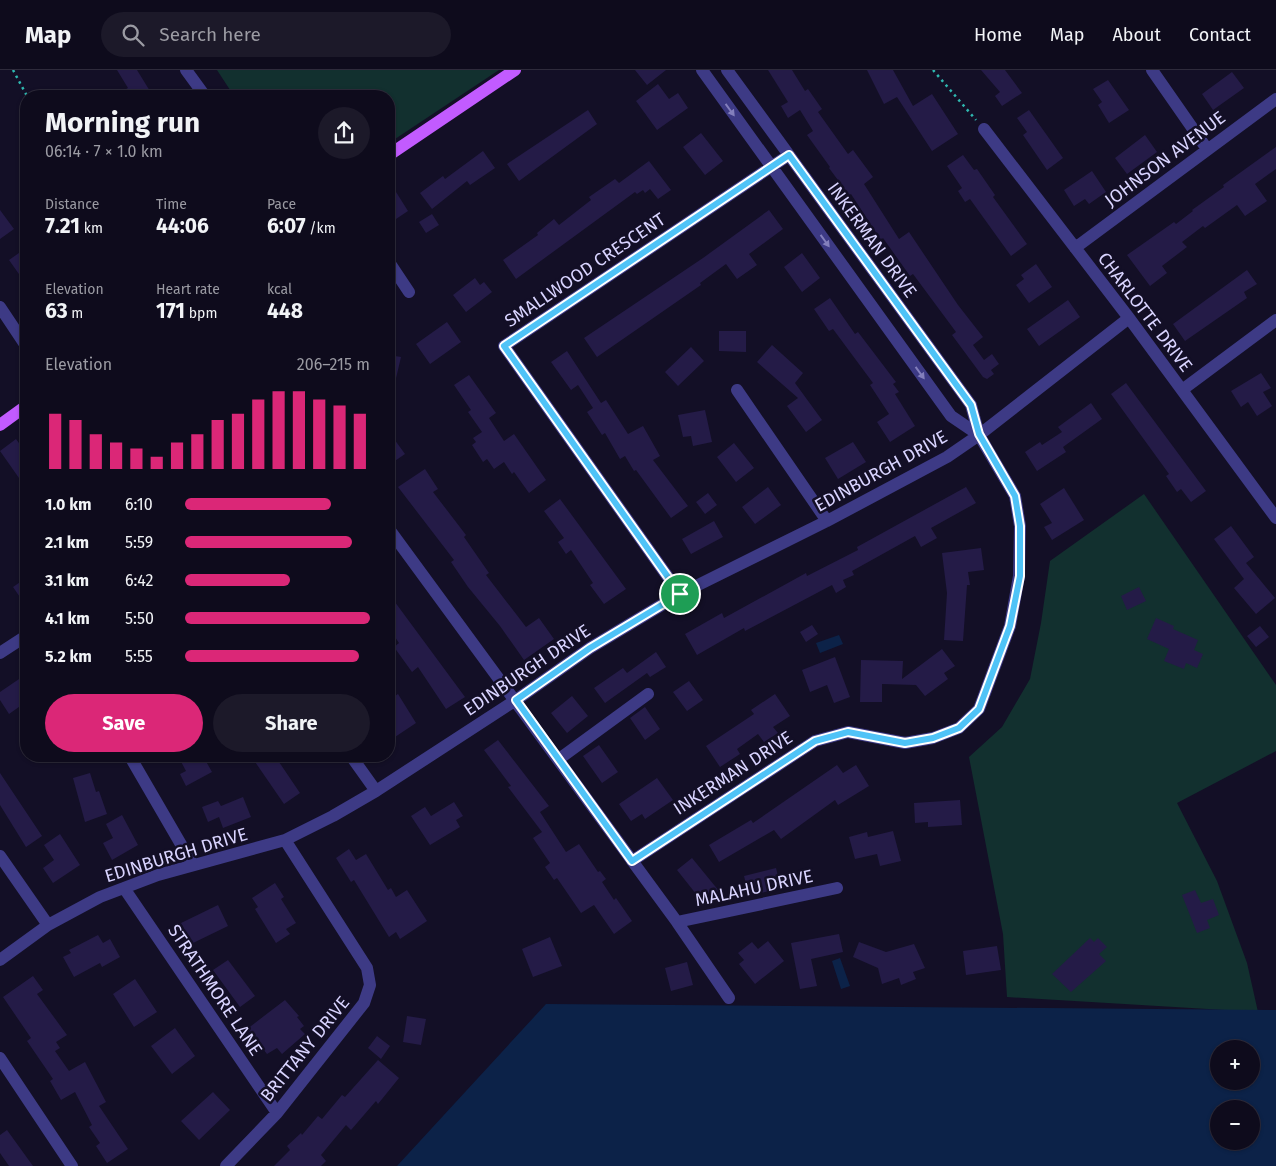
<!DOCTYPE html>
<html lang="en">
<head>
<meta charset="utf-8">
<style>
  :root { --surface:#0e0b1c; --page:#1c1929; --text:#f1f3f6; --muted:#9b9ba3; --line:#2e2b3b; --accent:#db2777 }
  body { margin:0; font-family:"Fira Sans",sans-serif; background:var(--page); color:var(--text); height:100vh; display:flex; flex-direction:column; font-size:19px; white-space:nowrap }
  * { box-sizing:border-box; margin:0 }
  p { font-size:16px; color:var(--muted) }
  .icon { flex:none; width:28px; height:28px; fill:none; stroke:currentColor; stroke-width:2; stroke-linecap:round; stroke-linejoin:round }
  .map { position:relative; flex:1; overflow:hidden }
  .side { position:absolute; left:20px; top:20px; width:375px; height:672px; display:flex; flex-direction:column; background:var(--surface); border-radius:20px; box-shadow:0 1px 4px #0004,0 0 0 1px var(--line) }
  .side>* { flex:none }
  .buttons { position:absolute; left:1210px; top:970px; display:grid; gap:10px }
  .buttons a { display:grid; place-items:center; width:50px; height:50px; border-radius:50%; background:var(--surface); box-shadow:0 1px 4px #0004,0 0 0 1px var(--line); font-size:25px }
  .pin { position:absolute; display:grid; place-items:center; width:42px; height:42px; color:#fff; margin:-21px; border:2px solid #fff; border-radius:50%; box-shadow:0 1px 5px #0007 }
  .round { display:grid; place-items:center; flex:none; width:52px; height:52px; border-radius:26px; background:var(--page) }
  .headline { display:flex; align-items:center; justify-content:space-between; height:85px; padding:0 25px }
  h1 { font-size:28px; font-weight:700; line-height:38px }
  .stats { display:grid; grid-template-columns:repeat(3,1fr); gap:8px; height:85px; padding:5px 25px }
  .stats div { display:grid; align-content:center }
  .stats b { font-size:21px; font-weight:700 }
  .stats small { font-size:14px; font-weight:400 }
  .stats p { font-size:14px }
  .chart { height:140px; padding:10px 25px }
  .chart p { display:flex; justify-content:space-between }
  .chart svg { width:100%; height:90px; margin-top:5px; stroke:var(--accent); stroke-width:6 }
  .button { display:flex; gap:10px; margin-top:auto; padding:10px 25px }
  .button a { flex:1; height:58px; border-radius:30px; background:var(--accent); color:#fff; font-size:20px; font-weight:700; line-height:58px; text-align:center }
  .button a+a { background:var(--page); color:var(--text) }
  ul { padding:0 25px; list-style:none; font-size:16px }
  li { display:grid; grid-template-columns:80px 60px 1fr; align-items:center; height:38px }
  li i { height:12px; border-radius:6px; background:var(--accent) }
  header { display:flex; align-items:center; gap:30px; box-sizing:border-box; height:70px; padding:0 25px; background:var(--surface); border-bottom:1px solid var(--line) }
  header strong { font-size:24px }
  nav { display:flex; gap:28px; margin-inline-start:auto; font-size:18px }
  .search { width:350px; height:45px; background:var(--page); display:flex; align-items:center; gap:12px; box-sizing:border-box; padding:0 18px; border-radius:28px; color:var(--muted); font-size:19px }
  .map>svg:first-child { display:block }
  .green { fill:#12302f }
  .water { fill:#0c2248; fill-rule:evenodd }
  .building { fill:#241b47 }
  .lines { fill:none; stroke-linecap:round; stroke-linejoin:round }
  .path { stroke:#2fb8b0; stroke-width:2.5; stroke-dasharray:2.5 4; stroke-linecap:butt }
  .minor { stroke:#3d3a85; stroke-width:12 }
  .major { stroke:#c25bff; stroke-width:12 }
  .oneway { fill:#837fbc }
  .route-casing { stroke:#fff; stroke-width:10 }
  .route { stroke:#4fc3f7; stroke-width:6 }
  .labels { text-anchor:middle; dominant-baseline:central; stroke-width:5; stroke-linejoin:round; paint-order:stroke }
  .street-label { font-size:18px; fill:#d9d4ff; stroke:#130f26 }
</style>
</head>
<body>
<header>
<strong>Map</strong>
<div class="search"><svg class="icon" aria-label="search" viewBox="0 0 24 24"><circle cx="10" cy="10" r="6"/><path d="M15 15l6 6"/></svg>Search here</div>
<nav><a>Home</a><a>Map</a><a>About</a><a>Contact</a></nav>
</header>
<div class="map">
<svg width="1276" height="1096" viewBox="0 0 1276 1096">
  <rect width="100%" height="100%" fill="#130f26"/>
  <!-- green -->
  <path class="green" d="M217 0H499L389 73V26H234Z
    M1144 424 1276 615V681L1177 733 1217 811 1247 893 1258 942 1007 927 1003 864 969 687 1002 657 1030 609 1041 553 1050 491Z"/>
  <!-- water -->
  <path class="water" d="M839 565 843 574 820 583 816 573Z
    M840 888 850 916 841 919 832 891Z
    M546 934 1276 940V1096H397ZM1219 979H1251V1011H1219ZM1219 1039H1251V1071H1219Z"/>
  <!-- building -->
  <path class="building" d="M117 0H137L153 26H114L128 18Z
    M635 0H666L647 15Z
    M768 0H792L805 21 808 19 822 39 818 42 848 84 853 80 873 107 864 114 899 169 909 162 958 235 983 267 973 275 984 290 992 284 999 294 991 300 994 304 987 309 983 307 952 265 956 262 913 204 910 206 883 168 881 170 851 124 849 125 829 98 830 97 807 65 813 61 800 40 788 48 781 36 788 32Z
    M867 0H893L913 36 932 24 958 64 932 81 897 27 884 34Z
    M981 0H1005L1022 23 1002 36 995 26 1000 22Z
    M1232 2 1244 18 1213 40 1202 24Z
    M1108 10 1129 40 1109 53 1098 35 1102 32 1093 19Z
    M658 14 669 29 678 23 688 38 657 60 636 31Z
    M588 40 597 54 519 111 507 94Z
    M1029 40 1063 88 1047 100 1023 65 1027 62 1017 48Z
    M701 63 723 91 705 105 683 77Z
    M1145 65 1157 82 1127 104 1115 88Z
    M1276 77V99L1255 114 1267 131 1245 146 1237 135 1205 158 1203 156 1182 172 1187 177 1162 196 1167 203 1150 216 1127 185 1174 152 1176 154 1193 141 1192 140 1224 117 1223 115Z
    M483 81 495 98 470 115 467 111 432 139 420 123 443 106 445 109Z
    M963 85 974 100 977 99 995 125 993 127 1027 174 1011 186 970 129 965 132 958 121 962 118 947 96Z
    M649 91 671 120 658 129 650 119 645 123 643 120 637 124 635 122 516 209 503 190 538 165 537 163 554 149 559 155 591 130 589 127 615 109 619 113Z
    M1092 101 1106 122 1089 134 1085 129 1074 136 1064 120Z
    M396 122 408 141 396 149 389 138V127Z
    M0 140 14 159 0 169Z
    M769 140 783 159 749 184 757 195 737 209 726 194 700 213 701 215 597 287 584 268 703 188Z
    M432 144 439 155 426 163 419 152Z
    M26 178V214L9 190Z
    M802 183 820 208 802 222 784 197Z
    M1036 194 1052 217 1029 233 1016 215 1024 209 1021 205Z
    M1247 200 1257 214 1244 222 1247 228 1185 271 1173 254Z
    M475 208 480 215 484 212 492 222 466 242 453 225Z
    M830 228 855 264 858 262 896 312 893 314 899 322 895 324 915 356 890 372 877 352 889 344 870 315 873 313 833 259 829 261 814 239Z
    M1068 230 1080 247 1039 276 1027 259Z
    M447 252 461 272 430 294 416 274Z
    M719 261H746V282L719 281Z
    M772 275 803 303 795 313 822 350 806 362 787 336 798 328 757 292Z
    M691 277 704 291 678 316 665 302Z
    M567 281 601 333 606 330 628 364 643 356 660 386 653 390 688 436 671 448 636 400 634 401 625 386 620 389 605 363 602 365 587 342 593 338 578 315 571 320 551 292Z
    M389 285 401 287 393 321H389Z
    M1261 303 1271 318 1263 322 1272 336 1257 346 1248 332 1241 337 1231 321Z
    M469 305 496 343 489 348 504 371 514 364 546 410 529 423 514 402 512 404 504 392 494 399 487 389 483 392 472 375 476 372 473 368 482 362 468 342 471 340 454 315Z
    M1126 313 1206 421 1191 432 1181 419 1177 422 1166 406 1169 404 1111 324Z
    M1091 333 1102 349 1063 377 1066 382 1037 401 1025 382 1040 372 1042 375 1062 362 1058 357Z
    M705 340 712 372 693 376 691 366 683 367 678 345Z
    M389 362 405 384 389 395Z
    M16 369 26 383V418L0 381Z
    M853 372 866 392 838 409 825 388Z
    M734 373 754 398 736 412 717 387Z
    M425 399 438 419 433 422 466 465 464 467 489 503 486 505 526 557 539 548 554 569 524 590 500 556 468 517 451 492 454 490 398 417Z
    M768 417 781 435 755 454 742 437Z
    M966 417 976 433 931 458 937 468 921 477 915 466 852 501 854 505 843 510 846 517 836 523 832 515 745 561 744 558 697 585 685 564 722 543 724 548 806 503 807 506 858 480 857 477Z
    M1064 418 1084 450 1052 470 1044 457 1052 453 1040 434Z
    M708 423 717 435 705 444 696 432Z
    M560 429 626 519 604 534 590 515 593 513 571 480 566 484 558 472 564 468 544 441Z
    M714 451 723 467 691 484 682 469Z
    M1231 456 1254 487 1246 493 1275 528 1256 544 1234 518 1244 509 1214 469Z
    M981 478 984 500 968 502 970 515H967L963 571 944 570 947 523 942 483Z
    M26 508V536L13 517Z
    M1139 517 1146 531 1127 540 1121 526Z
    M389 524 465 627 446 639 418 597 412 602 394 577 399 573 389 558Z
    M1156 548 1174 556 1173 559 1198 570 1194 580 1203 584 1197 598 1186 593 1184 599 1164 591 1169 579 1147 569Z
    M812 555 818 564 806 572 800 562Z
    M1260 556 1269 567 1256 577 1247 566Z
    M942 579 955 596 944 603 948 609 925 626 916 615 882 614V632H860L861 590 903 591 902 609Z
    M656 582 666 597 650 607 647 603 605 633 594 618 623 598 627 603Z
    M835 587 850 627 834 633 827 615 810 622 802 600Z
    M22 607 26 613V632L9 644 0 630V622Z
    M689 611 703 630 687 641 673 622Z
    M398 624 416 653 389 671V630Z
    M775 624 790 646 773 657 778 663 764 672 758 664 737 679 740 684 720 697 706 676 754 644 751 640Z
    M572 626 588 646 567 663 551 643Z
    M645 637 660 659 645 670 630 648Z
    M498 670 549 736 540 742 566 782 579 774 598 802 600 801 606 809 602 812 614 830 616 828 632 851 614 864 594 835 581 843 557 808 554 810 545 797 550 793 533 768 542 762 508 717 511 716 484 680Z
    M599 675 618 702 602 713 583 686Z
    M178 686H203L212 702 186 716 180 704 186 701Z
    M251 686H275L300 723 284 734Z
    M837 695 843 703 856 695 869 716 838 735 835 730 781 769 774 760 719 792 709 775 751 750 753 753Z
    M0 703 42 766 26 777 0 735Z
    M90 703 96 722 99 721 107 744 85 752 73 708Z
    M657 708 673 730 645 749 642 744 631 751 619 734Z
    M243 727 251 747 223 758 219 747 208 752 202 737 218 731 221 736Z
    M960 730 962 755 928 757V752L915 753 914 733Z
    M454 732 463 746 456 750 460 757 430 775 411 746 425 737 431 746Z
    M122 745 138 775 112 790 103 773 113 768 106 754Z
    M893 761 901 791 880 796 877 784 855 789 849 767 867 762 868 767Z
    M60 764 80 795 53 813 43 798 54 790 44 775Z
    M349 779 356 790 366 784 388 820 391 818 396 827 407 820 427 851 400 869 396 862 389 867 354 810 351 812 336 788Z
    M692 788 719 821 704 834 677 800Z
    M776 798 781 818 749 826 744 806Z
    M275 813 284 827 281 829 296 853 286 859 290 864 276 873 255 839 258 837 252 828Z
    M1195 820 1201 833 1213 829 1219 845 1207 850 1210 858 1197 863 1182 825Z
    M218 835 228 856 191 874 181 853Z
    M839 864 843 882 811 889 817 916 800 919 791 873Z
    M98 865 103 873 110 869 120 887 102 897 100 893 74 907 63 887 71 883 69 880Z
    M550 867 562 896 533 907 522 879Z
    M1090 868 1094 872 1098 868 1107 877 1099 884 1106 891 1071 922 1052 904Z
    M768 871 784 891 755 914 739 894 744 890 738 883 752 872 758 879Z
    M859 872 886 882 914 874 925 898 913 902 916 909 901 915 899 908 882 914 878 898 853 887Z
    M997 876 1001 900 966 905 963 881Z
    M228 890 255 926 240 937 213 900Z
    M687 892 693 915 671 921 665 898Z
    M33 906 43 920 37 924 67 965 56 972 60 978 55 981 69 1001 85 992 106 1032 99 1036 128 1079 107 1093 96 1076 100 1073 89 1057 92 1055 75 1022 61 1030 50 1011 53 1009 27 971 31 968 3 927Z
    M135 909 157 942 134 957 113 924Z
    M285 930 299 946 297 947 304 956 300 959 305 964 282 984 277 978 267 984 247 959Z
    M407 946 426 949 421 975 403 972Z
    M175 958 195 986 172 1004 151 976Z
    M377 966 390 976 381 989 368 978Z
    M378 990 399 1008 378 1034 376 1031 351 1060 346 1055 321 1085 326 1091 321 1096H274L290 1080 287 1076 301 1063 302 1065 318 1046 322 1049 342 1025 345 1027Z
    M213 1022 230 1040 199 1070 181 1051Z
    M7 1060 33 1096H9L0 1083V1065Z"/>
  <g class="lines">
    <!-- path -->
    <path class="path" d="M13 0 27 26
      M933 0 976 50"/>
    <!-- minor -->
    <path class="minor" d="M186 0 205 26
      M702 0 951 346 979 365
      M1152 0 1207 79
      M984 59 1129 248 1276 448
      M1075 178 1276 29
      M389 192 409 222
      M0 237 26 276
      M737 320 827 451
      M1182 320 1276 250
      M389 459 677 852 729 928
      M680 524 504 276 789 85
      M0 583 26 566
      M351 686 376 721
      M559 689 648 624
      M132 690 193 795
      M0 786 48 855
      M632 791 815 671 848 662 905 673 933 668 959 658 979 639 1010 556 1019 506 1020 456 1015 426 979 365 971 335 727 0
      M124 818 277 1043
      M677 852 837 818
      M0 890 48 855 100 827 158 805 285 770 333 746 376 721 516 630 590 578 680 524 827 451 947 387 979 365 1129 248
      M0 988 72 1096
      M226 1096 277 1043 364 933 370 915 367 898 285 770"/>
    <!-- major -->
    <path class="major" d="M389 85 515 0
      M0 355 26 336"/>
  </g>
  <!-- one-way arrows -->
  <defs><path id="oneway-solid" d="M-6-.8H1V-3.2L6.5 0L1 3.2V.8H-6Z" transform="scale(1.25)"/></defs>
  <g class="oneway">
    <use href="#oneway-solid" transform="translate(730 40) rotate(54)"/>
    <use href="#oneway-solid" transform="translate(825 171) rotate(54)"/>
    <use href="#oneway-solid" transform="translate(920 303) rotate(54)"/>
  </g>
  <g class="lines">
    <defs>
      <path id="route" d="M789 85 971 335 979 364 1015 426 1020 456V506L1010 556 979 639 959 658 933 668 905 673 848 662 815 671 632 791 516 630 590 578 680 524 504 276Z"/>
    </defs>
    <!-- route casing -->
    <use href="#route" class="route-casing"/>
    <!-- route -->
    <use href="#route" class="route"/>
  </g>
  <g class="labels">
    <!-- street labels -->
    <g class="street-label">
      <text transform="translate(1165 89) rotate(-37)">JOHNSON AVENUE</text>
      <text transform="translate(872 170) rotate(54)">INKERMAN DRIVE</text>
      <text transform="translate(585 200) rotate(-34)">SMALLWOOD CRESCENT</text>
      <text transform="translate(1145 242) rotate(53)">CHARLOTTE DRIVE</text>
      <text transform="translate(881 401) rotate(-29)">EDINBURGH DRIVE</text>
      <text transform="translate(527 600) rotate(-34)">EDINBURGH DRIVE</text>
      <text transform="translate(733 703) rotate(-33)">INKERMAN DRIVE</text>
      <text transform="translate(176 785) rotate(-17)">EDINBURGH DRIVE</text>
      <text transform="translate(754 818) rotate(-12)">MALAHU DRIVE</text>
      <text transform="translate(215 920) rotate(56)">STRATHMORE LANE</text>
      <text transform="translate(305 979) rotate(-51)">BRITTANY DRIVE</text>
    </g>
  </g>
</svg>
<div class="buttons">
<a>+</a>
<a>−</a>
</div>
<div class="pin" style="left:680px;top:524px;background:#1e9e55"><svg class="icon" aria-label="arrive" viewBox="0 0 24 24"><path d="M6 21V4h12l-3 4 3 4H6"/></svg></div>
<section class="side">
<div class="headline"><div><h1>Morning run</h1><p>06:14 · 7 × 1.0 km</p></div><a class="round"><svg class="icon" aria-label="share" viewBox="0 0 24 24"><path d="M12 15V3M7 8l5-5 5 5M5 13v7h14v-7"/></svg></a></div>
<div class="stats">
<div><p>Distance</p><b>7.21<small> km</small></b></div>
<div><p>Time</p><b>44:06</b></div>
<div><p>Pace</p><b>6:07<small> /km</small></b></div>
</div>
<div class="stats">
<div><p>Elevation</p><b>63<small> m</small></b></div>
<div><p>Heart rate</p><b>171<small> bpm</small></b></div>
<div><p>kcal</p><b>448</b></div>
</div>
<div class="chart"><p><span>Elevation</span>206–215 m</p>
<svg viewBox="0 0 160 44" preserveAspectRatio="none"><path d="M5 44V17M15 44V20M25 44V27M35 44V31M45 44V34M55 44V38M65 44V31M75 44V27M85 44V20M95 44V17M105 44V10M115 44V6M125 44V6M135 44V10M145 44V13M155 44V17"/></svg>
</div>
<ul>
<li><b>1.0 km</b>6:10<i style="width:79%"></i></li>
<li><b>2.1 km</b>5:59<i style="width:90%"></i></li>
<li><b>3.1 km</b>6:42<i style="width:57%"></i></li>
<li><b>4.1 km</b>5:50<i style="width:100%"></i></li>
<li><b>5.2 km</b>5:55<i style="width:94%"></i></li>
</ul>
<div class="button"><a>Save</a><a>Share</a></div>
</section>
</div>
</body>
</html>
